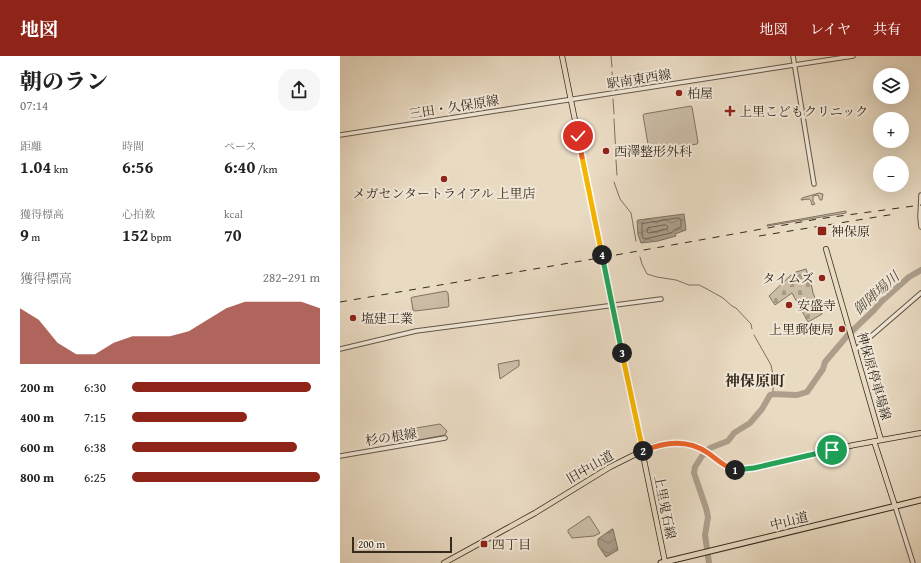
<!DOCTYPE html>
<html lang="ja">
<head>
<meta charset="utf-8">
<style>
  :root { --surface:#fff; --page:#f6f6f6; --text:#222; --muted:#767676; --accent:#8f2418 }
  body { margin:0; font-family:"Gentium Book Plus","Noto Serif JP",serif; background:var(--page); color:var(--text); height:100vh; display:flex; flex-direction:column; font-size:15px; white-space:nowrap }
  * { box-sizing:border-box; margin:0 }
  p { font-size:13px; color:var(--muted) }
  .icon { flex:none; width:22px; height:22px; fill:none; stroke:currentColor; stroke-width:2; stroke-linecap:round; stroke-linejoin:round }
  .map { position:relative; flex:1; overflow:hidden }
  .sheet { display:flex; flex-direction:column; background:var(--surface); width:340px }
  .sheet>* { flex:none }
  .tools { position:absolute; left:533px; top:12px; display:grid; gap:8px }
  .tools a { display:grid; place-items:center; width:36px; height:36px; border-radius:50%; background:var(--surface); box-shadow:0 4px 16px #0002; font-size:20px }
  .scale { position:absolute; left:12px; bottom:10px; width:100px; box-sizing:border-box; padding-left:4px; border:2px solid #362a1f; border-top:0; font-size:11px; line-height:14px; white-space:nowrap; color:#362a1f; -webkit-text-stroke:3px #f1e7d7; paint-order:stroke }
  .pin { position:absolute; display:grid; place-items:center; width:34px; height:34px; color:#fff; margin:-17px; border:2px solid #fff; border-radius:50%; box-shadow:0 1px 4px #0007 }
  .km { position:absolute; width:20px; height:20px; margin:-10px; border-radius:50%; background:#222; color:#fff; font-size:11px; line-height:20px; text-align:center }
  .round { display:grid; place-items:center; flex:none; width:42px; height:42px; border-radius:16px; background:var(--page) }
  .head { display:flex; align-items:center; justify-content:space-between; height:68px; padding:0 20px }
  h1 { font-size:22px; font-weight:800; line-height:30px }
  .stats { display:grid; grid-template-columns:repeat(3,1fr); gap:6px; height:68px; padding:4px 20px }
  .stats div { display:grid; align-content:center }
  .stats b { font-size:17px; font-weight:800 }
  .stats small { font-size:11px; font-weight:400 }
  .stats p { font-size:11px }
  .chart { height:112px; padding:8px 20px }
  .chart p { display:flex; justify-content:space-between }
  .chart svg { width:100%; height:72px; margin-top:4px; fill:var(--accent); opacity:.7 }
  ul { padding:0 20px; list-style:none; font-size:13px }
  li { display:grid; grid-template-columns:64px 48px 1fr; align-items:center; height:30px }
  li i { height:10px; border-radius:5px; background:var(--accent) }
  header { display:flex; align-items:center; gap:24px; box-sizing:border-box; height:56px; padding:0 20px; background:var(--accent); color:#fff }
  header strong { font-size:19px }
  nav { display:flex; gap:22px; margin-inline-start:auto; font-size:14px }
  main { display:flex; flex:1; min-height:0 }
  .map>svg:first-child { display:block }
  .green { fill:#cbbca6; stroke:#807362 }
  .cemetery { fill:url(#cemetery-stones); stroke:#807362 }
  .water { fill:url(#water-waves); stroke:#7d7060 }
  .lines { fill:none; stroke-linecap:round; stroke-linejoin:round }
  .shore { stroke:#716455; stroke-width:1 }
  .stream { stroke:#7d7060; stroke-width:1 }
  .river { stroke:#ac9e8b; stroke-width:6 }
  .minor-casing { stroke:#635648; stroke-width:5.5 }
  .major-casing { stroke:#362a1f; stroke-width:6 }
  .highway-casing { stroke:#362a1f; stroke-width:7 }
  .minor { stroke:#f1e7d7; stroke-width:3.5 }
  .major { stroke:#e9dac2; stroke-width:4.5 }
  .highway { stroke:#e9dac2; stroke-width:5 }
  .rail { stroke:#362a1f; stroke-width:1; stroke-dasharray:7 7; stroke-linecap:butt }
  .major-bridge-casing { stroke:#362a1f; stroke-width:6; stroke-linecap:butt }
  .major-bridge { stroke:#e9dac2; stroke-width:4.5 }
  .split-1-casing { stroke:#fff; stroke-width:8 }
  .split-2-casing { stroke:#fff; stroke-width:8 }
  .split-3-casing { stroke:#fff; stroke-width:8 }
  .split-4-casing { stroke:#fff; stroke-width:8 }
  .split-5-casing { stroke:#fff; stroke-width:8 }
  .split-6-casing { stroke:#fff; stroke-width:8 }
  .split-1 { stroke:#22a559; stroke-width:5 }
  .split-2 { stroke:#f0652b; stroke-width:5 }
  .split-3 { stroke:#f5b400; stroke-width:5 }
  .split-4 { stroke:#22a559; stroke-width:5 }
  .split-5 { stroke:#f5b400; stroke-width:5 }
  .split-6 { stroke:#f0652b; stroke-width:5 }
  .poi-dot { fill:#8f2418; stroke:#f1e7d7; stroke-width:1.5 }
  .labels { text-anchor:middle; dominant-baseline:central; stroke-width:4; stroke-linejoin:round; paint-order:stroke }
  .street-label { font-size:13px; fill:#362a1f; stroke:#f1e7d7 }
  .poi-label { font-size:13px; fill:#362a1f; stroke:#f1e7d7; text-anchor:start }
  .water-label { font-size:14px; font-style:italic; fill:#594d3f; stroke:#f1e7d7 }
  .quarter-label { font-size:15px; font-weight:bold; fill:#362a1f; stroke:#f1e7d7 }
</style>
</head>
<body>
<header>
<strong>地図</strong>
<nav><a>地図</a><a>レイヤ</a><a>共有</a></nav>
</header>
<main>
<section class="sheet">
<div class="head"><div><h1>朝のラン</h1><p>07:14</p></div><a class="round"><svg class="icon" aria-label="share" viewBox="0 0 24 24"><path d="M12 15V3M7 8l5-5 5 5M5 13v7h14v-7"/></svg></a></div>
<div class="stats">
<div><p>距離</p><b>1.04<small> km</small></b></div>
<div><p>時間</p><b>6:56</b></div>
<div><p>ペース</p><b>6:40<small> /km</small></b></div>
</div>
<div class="stats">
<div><p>獲得標高</p><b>9<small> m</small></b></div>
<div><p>心拍数</p><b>152<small> bpm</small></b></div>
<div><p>kcal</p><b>70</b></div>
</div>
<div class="chart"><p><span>獲得標高</span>282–291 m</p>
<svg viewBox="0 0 160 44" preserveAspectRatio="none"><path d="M0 44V10L10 17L20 31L30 38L40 38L50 31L60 27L70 27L80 27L90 24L100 17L110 10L120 6L130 6L140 6L150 6L160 10V44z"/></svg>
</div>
<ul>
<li><b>200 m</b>6:30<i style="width:95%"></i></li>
<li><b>400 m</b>7:15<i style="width:61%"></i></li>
<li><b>600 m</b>6:38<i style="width:88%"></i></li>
<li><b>800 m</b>6:25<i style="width:100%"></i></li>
</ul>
</section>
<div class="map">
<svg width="581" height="507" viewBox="0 0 581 507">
  <defs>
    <pattern id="cemetery-stones" width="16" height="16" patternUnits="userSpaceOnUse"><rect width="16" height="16" fill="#cbbca6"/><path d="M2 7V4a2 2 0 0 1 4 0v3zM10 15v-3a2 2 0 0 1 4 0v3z" fill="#a69987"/></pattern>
    <pattern id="water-waves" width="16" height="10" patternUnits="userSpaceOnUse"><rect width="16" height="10" fill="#ac9e8b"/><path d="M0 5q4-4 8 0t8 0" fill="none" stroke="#8d8171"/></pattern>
  </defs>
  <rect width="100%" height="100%" fill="#e9dac2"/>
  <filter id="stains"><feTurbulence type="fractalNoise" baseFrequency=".005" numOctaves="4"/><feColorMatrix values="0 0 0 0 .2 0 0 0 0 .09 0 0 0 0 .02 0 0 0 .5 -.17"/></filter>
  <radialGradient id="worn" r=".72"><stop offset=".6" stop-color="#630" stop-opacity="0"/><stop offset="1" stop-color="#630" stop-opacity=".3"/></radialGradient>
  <!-- green -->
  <path class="green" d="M351 50 352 51 358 86 357 88 310 95 309 94 303 59 304 58Z
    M479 137 483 138 482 144H480L478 139 473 140V145L475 148 472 149 471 145 469 143 461 144 462 142Z
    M506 155V157L427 170V169Z
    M106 235 108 237 109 250 108 251 75 255 73 254 71 242 73 241Z
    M179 304V310L160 323 158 308Z
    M100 368 107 375 105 379 78 384 76 372Z
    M249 460 260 477 254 480 232 482 228 476V474Z"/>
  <!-- cemetery -->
  <path class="cemetery" d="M466 213 471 227 473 237 482 258 468 266 452 237 435 249 429 240 453 217Z"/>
  <!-- water -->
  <path class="water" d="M344 158 346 174 335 178 336 180 318 185 301 187 298 179 297 165 298 164Z
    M272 473H273L278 494 266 501 258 489V483Z"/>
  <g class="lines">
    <!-- shore -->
    <path class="shore" d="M339 162 341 164V171L334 174 331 177 305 183 303 182 302 178V168Z
      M326 169 328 171 327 173 309 177 307 176 308 172Z"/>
    <!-- stream -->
    <path class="stream" d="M271 0 272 11
      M272 16 273 31
      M273 43 274 58
      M274 63 276 99
      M276 104 277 119
      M274 126 280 143 291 157 296 185
      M300 201 302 208 307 218 317 221 336 224 349 229H359L367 233 383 242 392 250 396 252 411 268 412 273
      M414 279 431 309 433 319V338"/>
    <!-- river -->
    <path class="river" d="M369 507 365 479 368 461 366 452 354 417 355 411 362 400 370 392 388 385 394 377 410 367 422 353 430 339 433 338 457 339 467 336 483 313 485 306 508 279 534 254 542 245 569 221 581 214"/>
    <defs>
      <path id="minor" d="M453 0 474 128
        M0 79 513 0
        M581 139 580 161 581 171
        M0 293 76 275 321 243
        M515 294 581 237
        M0 400 105 382
        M555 450 573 507"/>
      <path id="major" d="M222 0 257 173
        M486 193 541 384
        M275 263 325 506
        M534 385 555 450
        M104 507 195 457 270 411 302 395 314 390 334 387 350 389 364 394 390 412 403 414 514 389 581 377"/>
      <path id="highway" d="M321 507 581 444"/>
    </defs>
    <!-- minor casing -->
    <use href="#minor" class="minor-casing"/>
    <!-- major casing -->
    <use href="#major" class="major-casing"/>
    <!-- highway casing -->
    <use href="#highway" class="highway-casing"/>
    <!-- minor -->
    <use href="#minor" class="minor"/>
    <!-- major -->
    <use href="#major" class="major"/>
    <!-- highway -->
    <use href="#highway" class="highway"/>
    <!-- rail -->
    <path class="rail" d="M419 180 555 158
      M0 246 259 202 478 163 581 149"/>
    <defs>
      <path id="major-bridge" d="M257 173 275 263"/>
    </defs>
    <!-- major-bridge casing -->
    <use href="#major-bridge" class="major-bridge-casing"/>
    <!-- major-bridge -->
    <use href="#major-bridge" class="major-bridge"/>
  </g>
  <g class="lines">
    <defs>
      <path id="split-1" d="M395 414 414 412 492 394"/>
      <path id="split-2" d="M303 395C324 386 348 383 368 397 377 403 384 411 395 414"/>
      <path id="split-3" d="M282 297 303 395"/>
      <path id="split-4" d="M262 199 282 297"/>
      <path id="split-5" d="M242 101 262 199"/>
      <path id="split-6" d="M238 80 242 101"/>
    </defs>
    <!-- split-1 casing -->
    <use href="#split-1" class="split-1-casing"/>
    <!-- split-2 casing -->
    <use href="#split-2" class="split-2-casing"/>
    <!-- split-3 casing -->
    <use href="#split-3" class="split-3-casing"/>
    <!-- split-4 casing -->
    <use href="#split-4" class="split-4-casing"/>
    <!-- split-5 casing -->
    <use href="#split-5" class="split-5-casing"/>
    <!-- split-6 casing -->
    <use href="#split-6" class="split-6-casing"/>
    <!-- split-1 -->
    <use href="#split-1" class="split-1"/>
    <!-- split-2 -->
    <use href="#split-2" class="split-2"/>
    <!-- split-3 -->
    <use href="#split-3" class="split-3"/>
    <!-- split-4 -->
    <use href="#split-4" class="split-4"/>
    <!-- split-5 -->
    <use href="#split-5" class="split-5"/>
    <!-- split-6 -->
    <use href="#split-6" class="split-6"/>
  </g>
  <!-- markers -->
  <g class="poi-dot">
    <circle cx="339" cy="37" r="4"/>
    <path d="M388 49h4v4h4v4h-4v4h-4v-4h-4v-4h4z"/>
    <circle cx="266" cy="95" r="4"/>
    <circle cx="104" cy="123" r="4"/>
    <rect x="477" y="170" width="10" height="10" rx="2"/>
    <circle cx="482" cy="222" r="4"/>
    <circle cx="449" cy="249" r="4"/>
    <circle cx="13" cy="262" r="4"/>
    <circle cx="502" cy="273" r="4"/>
    <rect x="140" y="484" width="8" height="8" rx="2"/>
  </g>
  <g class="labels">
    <!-- street labels -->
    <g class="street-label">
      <text transform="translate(299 23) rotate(-9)">駅南東西線</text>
      <text transform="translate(114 51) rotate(-9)">三田・久保原線</text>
      <text transform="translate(534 320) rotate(74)">神保原停車場線</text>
      <text transform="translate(51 381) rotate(-9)">杉の根線</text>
      <text transform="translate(250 411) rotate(-30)">旧中山道</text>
      <text transform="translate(325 451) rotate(79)">上里鬼石線</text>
      <text transform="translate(449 465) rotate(-14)">中山道</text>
    </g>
    <!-- poi labels -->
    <g class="poi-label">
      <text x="347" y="37">柏屋</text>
      <text x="399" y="55">上里こどもクリニック</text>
      <text x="274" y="95">西澤整形外科</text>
      <text x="104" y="137" text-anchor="middle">メガセンタートライアル 上里店</text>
      <text x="491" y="175">神保原</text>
      <text x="474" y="222" text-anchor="end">タイムズ</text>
      <text x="457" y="249">安盛寺</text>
      <text x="21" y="262">塩建工業</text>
      <text x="494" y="273" text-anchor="end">上里郵便局</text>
      <text x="152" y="488">四丁目</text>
    </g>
    <!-- water labels -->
    <g class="water-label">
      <text transform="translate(536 237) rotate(-42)">御陣場川</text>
    </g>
    <!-- quarter labels -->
    <g class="quarter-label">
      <text x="415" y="324">神保原町</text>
    </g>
  </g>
  <rect width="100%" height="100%" filter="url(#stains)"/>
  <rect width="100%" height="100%" fill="url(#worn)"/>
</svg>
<div class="tools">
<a><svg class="icon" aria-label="layers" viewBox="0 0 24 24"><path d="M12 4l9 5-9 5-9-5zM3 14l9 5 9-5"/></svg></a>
<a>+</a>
<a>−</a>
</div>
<div class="scale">200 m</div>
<div class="pin" style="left:492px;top:394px;background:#1e9e55"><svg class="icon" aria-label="arrive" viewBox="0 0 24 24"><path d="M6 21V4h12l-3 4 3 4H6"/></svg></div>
<div class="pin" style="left:238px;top:80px;background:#d93025"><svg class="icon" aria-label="check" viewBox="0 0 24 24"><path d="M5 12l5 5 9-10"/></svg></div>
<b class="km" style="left:395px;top:414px">1</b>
<b class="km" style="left:303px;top:395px">2</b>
<b class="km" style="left:282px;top:297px">3</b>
<b class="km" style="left:262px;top:199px">4</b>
</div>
</main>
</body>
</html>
